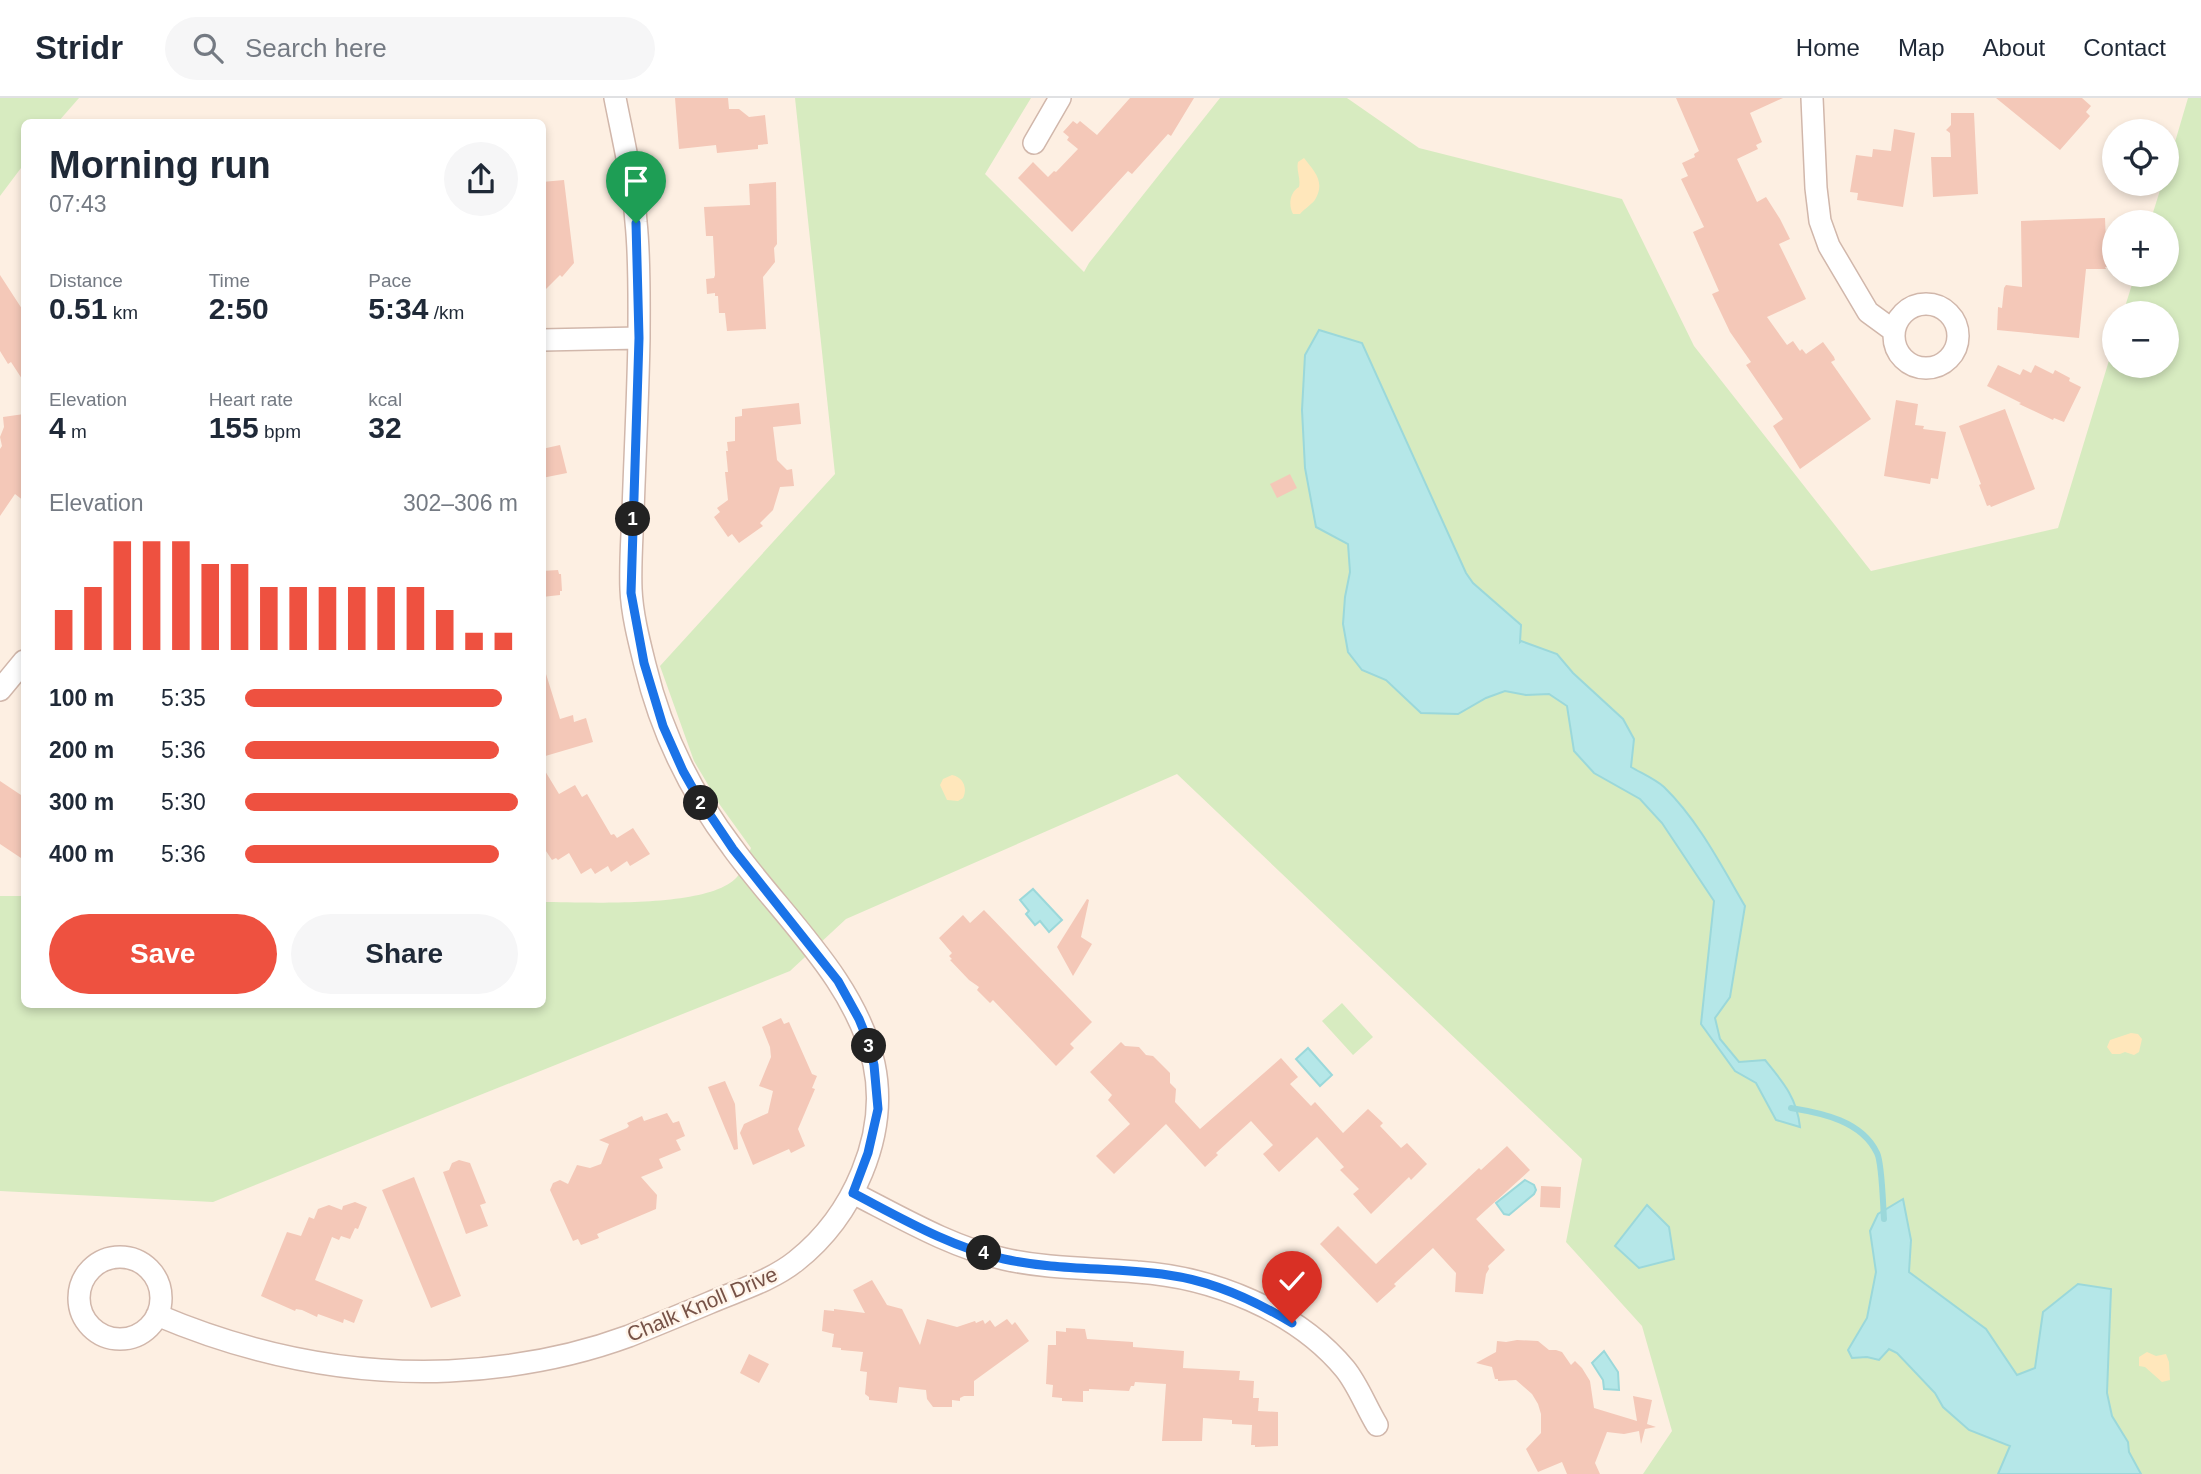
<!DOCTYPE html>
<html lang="en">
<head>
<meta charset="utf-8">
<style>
  :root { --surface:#fff; --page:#f6f6f7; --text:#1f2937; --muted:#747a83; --line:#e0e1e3; --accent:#ee5140 }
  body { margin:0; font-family:Helvetica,sans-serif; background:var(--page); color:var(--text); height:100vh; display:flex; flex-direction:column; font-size:26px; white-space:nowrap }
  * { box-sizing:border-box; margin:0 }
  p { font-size:23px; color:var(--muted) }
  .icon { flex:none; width:38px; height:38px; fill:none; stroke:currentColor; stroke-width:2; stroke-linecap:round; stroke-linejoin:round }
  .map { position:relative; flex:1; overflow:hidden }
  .panel { position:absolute; left:21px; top:21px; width:525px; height:889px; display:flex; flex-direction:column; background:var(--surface); border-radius:10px; box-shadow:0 4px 10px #0003 }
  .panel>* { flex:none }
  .fabs { position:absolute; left:2102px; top:21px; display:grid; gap:14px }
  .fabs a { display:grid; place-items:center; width:77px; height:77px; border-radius:50%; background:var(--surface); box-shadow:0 4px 10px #0003; font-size:35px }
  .pin { position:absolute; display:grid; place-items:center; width:60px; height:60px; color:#fff; margin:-72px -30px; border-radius:50% 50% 50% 0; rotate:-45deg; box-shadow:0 0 7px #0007 }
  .pin .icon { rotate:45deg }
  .km { position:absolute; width:35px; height:35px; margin:-18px; border-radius:50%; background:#222; color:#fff; font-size:19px; line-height:35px; text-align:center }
  .round { display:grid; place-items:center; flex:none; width:74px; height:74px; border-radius:37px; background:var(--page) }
  .overview { display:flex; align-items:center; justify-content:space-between; height:119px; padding:0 28px }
  h1 { font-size:38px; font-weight:700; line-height:52px }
  .stats { display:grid; grid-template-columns:repeat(3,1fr); gap:10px; height:119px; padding:7px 28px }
  .stats div { display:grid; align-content:center }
  .stats b { font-size:30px; font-weight:700 }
  .stats small { font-size:19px; font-weight:400 }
  .stats p { font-size:19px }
  .chart { height:196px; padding:14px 28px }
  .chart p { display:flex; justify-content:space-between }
  .chart svg { width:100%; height:126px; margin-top:7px; stroke:var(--accent); stroke-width:6 }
  .cta { display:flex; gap:14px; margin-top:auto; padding:14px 28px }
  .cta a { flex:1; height:80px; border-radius:42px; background:var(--accent); color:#fff; font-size:28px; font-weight:700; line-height:80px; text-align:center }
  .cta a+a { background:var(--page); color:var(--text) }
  ul { padding:0 28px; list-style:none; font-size:23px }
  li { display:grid; grid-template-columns:112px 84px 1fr; align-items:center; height:52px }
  li i { height:18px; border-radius:9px; background:var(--accent) }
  header { display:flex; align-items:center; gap:42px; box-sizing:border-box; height:98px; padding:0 35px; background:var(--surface); border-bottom:2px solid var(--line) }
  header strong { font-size:33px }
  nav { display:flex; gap:38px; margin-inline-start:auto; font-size:24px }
  .search { width:490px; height:63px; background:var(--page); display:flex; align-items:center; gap:18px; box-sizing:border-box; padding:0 24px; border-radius:38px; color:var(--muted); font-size:26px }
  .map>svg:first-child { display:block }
  .green { fill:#d7ebc0 }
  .sand { fill:#ffe7bb }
  .water { fill:#b5e7e8; stroke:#9bd8da; stroke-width:2 }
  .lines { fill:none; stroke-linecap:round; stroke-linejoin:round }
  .stream { stroke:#9bd8da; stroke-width:6 }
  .building { fill:#f4c8b8 }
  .street-casing { stroke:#d1b7ab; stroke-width:24 }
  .street { stroke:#fff; stroke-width:21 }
  .route-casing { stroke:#fff; stroke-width:14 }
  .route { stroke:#1a73e8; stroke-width:9 }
  .labels { text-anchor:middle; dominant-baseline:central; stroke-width:5; stroke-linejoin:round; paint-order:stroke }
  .street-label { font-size:21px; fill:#765247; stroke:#fff4e9 }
</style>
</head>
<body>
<header>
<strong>Stridr</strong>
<div class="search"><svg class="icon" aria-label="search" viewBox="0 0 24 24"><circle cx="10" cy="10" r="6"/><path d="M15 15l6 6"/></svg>Search here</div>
<nav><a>Home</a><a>Map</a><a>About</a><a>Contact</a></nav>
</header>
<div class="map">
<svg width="2201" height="1376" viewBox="0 0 2201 1376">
  <rect width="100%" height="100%" fill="#fdefe2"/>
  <!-- green -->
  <path class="green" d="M0 0H79L58 24H24V66L0 98Z
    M795 0H1031L985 76 1084 174 1089 165 1220 0H1347L1419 50 1622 101 1694 248 1871 473 2058 430 2114 246V268H2166V215H2123L2135 177H2166V124H2150L2162 86H2166L2167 71 2188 0H2201V1376H1643L1672 1333 1642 1228 1566 1144 1582 1061 1177 676 846 821 790 873 213 1104 0 1093V798H24V906H542L543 804C585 804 709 811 737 779 743 772 747 759 751 750L720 707 694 663 660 568 835 376Z
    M1342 905 1373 939 1353 957 1322 923Z"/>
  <!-- sand -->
  <path class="sand" d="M1304 60C1314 73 1325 83 1316 100 1313 106 1305 110 1300 116H1293C1288 107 1290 94 1299 89 1301 80 1296 73 1298 64Z
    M952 677C963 679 968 690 963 700L958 703 947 702 940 687 943 681Z
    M2131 935 2138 936 2142 941 2139 954 2134 957 2125 954 2120 956H2112L2107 949 2110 942Z
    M2147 1254 2156 1258 2166 1256 2169 1264 2170 1282 2162 1284 2145 1269 2139 1268V1259Z"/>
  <!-- water -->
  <path class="water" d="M1319 232 1362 245 1466 475 1473 485 1521 527 1520 544 1521 543 1557 556 1573 575 1623 621 1634 641 1631 669C1641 675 1655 681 1664 689 1698 722 1721 767 1745 808L1730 899 1715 920 1720 941 1739 964 1765 962C1783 984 1797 1000 1800 1029L1776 1022 1756 985 1735 973 1701 926 1714 803 1662 725 1640 701 1594 675 1574 653 1567 608 1549 596 1526 597 1505 593 1486 600 1458 616 1421 615 1386 582 1362 572 1348 554 1343 526 1345 499 1350 474 1348 446 1316 429 1305 370 1302 312 1305 257Z
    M1033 791 1062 822 1049 834 1040 823 1035 827 1026 816 1029 813 1020 802Z
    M1308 950 1332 977 1320 988 1296 961Z
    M1525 1082 1534 1087 1536 1092 1534 1096 1509 1117 1504 1116 1496 1105Z
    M1903 1101 1911 1142 1909 1174 1986 1231 2017 1277 2035 1270 2043 1214 2078 1186 2111 1191 2107 1295 2112 1318 2128 1344 2129 1354 2141 1376H1998L2010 1348 1969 1332 1943 1309 1935 1295 1897 1255 1889 1251 1879 1262 1867 1259 1852 1260 1848 1252 1867 1220 1876 1174 1870 1133 1878 1116Z
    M1647 1107 1669 1129 1674 1161 1639 1170 1615 1148Z
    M1604 1253 1618 1274 1619 1292 1604 1291 1603 1282 1592 1265Z"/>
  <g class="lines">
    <!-- stream -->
    <path class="stream" d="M1791 1010C1822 1015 1862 1023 1877 1055 1882 1064 1883 1108 1884 1121"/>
  </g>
  <!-- building -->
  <path class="building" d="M675 0H728L729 11H739L749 19 765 17 768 46 758 47V51L717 55 716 47 679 51Z
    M1130 0H1194L1171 38 1168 36 1132 76 1128 73 1072 134 1018 80 1033 64 1048 79 1054 73 1056 74 1078 51 1067 42 1069 39 1063 34 1073 23 1077 26 1080 23 1097 37Z
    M1676 0H1783L1750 15 1762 44 1756 47 1758 51 1737 61 1757 104 1766 99 1780 121 1790 141 1779 146 1806 201 1767 219 1787 247 1793 243 1800 253 1802 251 1806 256 1823 244 1834 259 1835 262 1831 264 1871 321 1800 371 1773 328 1783 321 1746 267 1751 264 1730 234 1712 196 1719 193 1693 134 1704 129 1681 81 1688 78 1682 65 1695 59 1694 56 1699 53Z
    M1996 0H2082L2091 8 2086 14 2090 18 2060 52Z
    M1951 15H1974L1978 96 1933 99 1931 59H1951L1950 35 1946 32 1951 27Z
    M1894 31 1915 35 1903 109 1857 102 1858 95 1850 94 1856 57 1872 59 1873 51 1891 53Z
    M564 82 574 165 562 179 560 177 542 195V84Z
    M776 84 777 146 774 150 775 164 763 179 766 231 727 233 725 215H719L718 198H715V195L707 196 706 181 714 180 715 177 713 138H706L704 109 750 107 749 86Z
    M2105 120 2107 169H2105L2106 171H2086L2079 240 1997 232 1998 209 2002 210 2004 190 2006 187 2022 189 2021 123Z
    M0 177 24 214V284L11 264 8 266 0 253Z
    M1998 267 2020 277 2023 271 2031 275 2035 267 2053 276 2055 272 2070 280 2069 283 2081 289 2064 324 2054 320 2053 322 2019 306 2021 305 1987 288Z
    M1896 302 1918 306 1915 327 1924 328 1923 331 1946 334 1938 381 1931 380 1930 386 1884 378Z
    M799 305 801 326 773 329 777 362 787 372 792 371 794 388 780 389 773 412 760 425 763 428 739 445 732 436 728 439 714 419 720 414 717 410 728 402 725 374H728L726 353H728L727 344 735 343V319L742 318V311Z
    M2005 311 2035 391 1991 409 1990 407 1987 408 1979 387 1981 386 1959 328Z
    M24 316V403L15 396 0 418V351L2 348 0 339 4 329 3 319Z
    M560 347 567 375 542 380V351Z
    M1290 376 1297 390 1277 400 1270 386Z
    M558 472 559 476H561L562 493H560V497L542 499V473Z
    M546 576 560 621 573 617 574 624 586 620 593 644 542 659V577Z
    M542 668 559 696 575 687 582 699 587 696 611 737 614 736 617 740 633 730 650 756 630 768 627 763 611 774 608 768 595 776 591 770 581 776 569 755 558 762 556 760 552 762 542 747Z
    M0 683 24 699V762L0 746Z
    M1087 801 1089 802 1081 839 1092 846 1073 878 1057 849Z
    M984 812 1092 924 1070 946 1074 950 1056 968 993 902 990 905 977 892 979 889 969 882 950 862 952 861 949 858 952 855 939 840 963 817 970 825Z
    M781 920 784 926 789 924 812 976 817 978 812 990 815 991 798 1031 805 1048 791 1055 789 1051 753 1067 740 1035 744 1026 768 1015 773 993 759 988 771 959 770 949 762 929Z
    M1121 944 1125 948 1139 949 1146 957 1153 958 1170 975V985L1176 991 1175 1004 1200 1031 1281 960 1298 979 1290 986 1311 1008 1315 1004 1343 1035 1368 1011 1383 1025 1380 1028 1401 1050 1407 1045 1427 1066 1411 1082 1409 1079 1371 1116 1353 1096 1359 1091 1340 1072 1344 1069 1317 1039 1279 1074 1263 1056 1273 1047 1251 1023 1216 1055 1218 1057 1205 1069 1166 1026 1114 1076 1096 1058 1130 1026 1108 1002 1112 997 1090 974Z
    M725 983 735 1006 738 1051 734 1052 708 989Z
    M667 1015 673 1025 679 1023 685 1038 676 1042 681 1052 659 1061 663 1070 641 1079 657 1097 656 1111 597 1136 599 1140 581 1147 578 1141 573 1143 550 1092 553 1085 560 1082 568 1086 577 1067 590 1070 601 1066 609 1046 599 1042 627 1030 629 1028 627 1025 642 1018 644 1023Z
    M1507 1048 1530 1072 1476 1121 1505 1152 1488 1168 1489 1171 1486 1176 1483 1196 1455 1194 1456 1175 1433 1150 1394 1186 1396 1188 1377 1205 1320 1146 1338 1128 1376 1166 1479 1070 1481 1072Z
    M459 1062 470 1065 486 1105 480 1107 488 1128 466 1136 443 1074 449 1072 452 1065Z
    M414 1079 461 1198 431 1210 382 1092Z
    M1541 1088 1561 1089 1560 1110 1540 1109Z
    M355 1104 367 1109 358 1131 355 1130 350 1141 341 1138 339 1142 332 1139 315 1182 363 1202 354 1225 344 1221 343 1225 318 1216 317 1219 302 1212 296 1211 295 1213 261 1198 287 1134 301 1138 309 1119 314 1121 318 1111 329 1107 342 1112 343 1108Z
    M872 1182 887 1207 902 1211 920 1247 927 1221 957 1229 975 1223 976 1225 983 1222 985 1226 990 1222 995 1229 1007 1221 1012 1227 1015 1224 1029 1243 974 1283V1298H964L960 1300V1303L952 1302V1309H933L927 1301 926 1292 899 1289 897 1305 869 1302V1299L865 1296 867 1274 860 1273 863 1254 841 1252V1250L832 1249 834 1236 822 1233 824 1212 834 1213V1211L865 1215 853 1192Z
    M1066 1230 1085 1231 1087 1241 1133 1244V1249L1184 1253 1183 1270 1240 1273 1239 1282 1254 1283 1253 1300H1259L1258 1313 1278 1314V1348L1255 1349V1347H1251L1252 1327 1232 1326V1322L1203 1320 1202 1343H1162L1166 1286 1135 1284 1134 1288H1131L1129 1293 1089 1291V1293H1083V1304L1062 1303V1300L1052 1299 1053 1287 1046 1286 1048 1247H1056V1233L1066 1234Z
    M1517 1242 1538 1243 1549 1252H1556L1562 1254 1571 1267 1575 1263 1582 1270 1590 1283 1594 1310 1637 1323 1633 1298 1652 1302 1647 1326 1656 1329 1645 1331 1641 1346 1639 1333 1624 1336 1607 1334 1595 1365 1600 1376H1567L1562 1364 1538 1374 1526 1351 1541 1335V1316L1538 1306 1532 1296 1516 1282 1498 1283V1281H1495L1492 1269 1476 1265 1496 1254 1497 1243 1506 1244Z
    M749 1256 769 1266 759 1285 740 1275Z"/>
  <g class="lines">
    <defs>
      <path id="street" d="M1812 0 1816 90 1820 123 1829 148 1868 214 1894 233
        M1034 45 1060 0
        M1894 238a32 32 0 1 1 64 0a32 32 0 1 1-64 0Z
        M542 242 639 240
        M0 592 24 563
        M853 1095C902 1120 951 1149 1004 1161 1048 1171 1093 1170 1137 1174 1212 1179 1296 1212 1345 1271 1358 1287 1366 1309 1377 1327
        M79 1200a41 41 0 1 1 82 0a41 41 0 1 1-82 0Z
        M157 1217C249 1256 349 1277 449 1273 510 1270 572 1259 629 1238 656 1227 683 1216 709 1205 739 1192 771 1183 796 1163 853 1118 889 1037 874 966 856 882 781 817 732 749 691 695 661 634 645 567 639 543 632 516 631 491 630 466 632 440 633 414 635 356 638 298 639 240 639 202 640 162 636 124 633 82 623 41 615 0"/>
    </defs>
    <!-- street casing -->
    <use href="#street" class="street-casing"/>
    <!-- street -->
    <use href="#street" class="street"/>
  </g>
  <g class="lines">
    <defs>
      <path id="route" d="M636 125 639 240 631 495 644 565 663 628 683 673 696 696 733 751 838 883 859 921 868 943 874 967 878 1011 868 1055 853 1095C901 1120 950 1149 1004 1161 1058 1173 1114 1169 1168 1177 1213 1183 1254 1202 1292 1225"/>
    </defs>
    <!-- route casing -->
    <use href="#route" class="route-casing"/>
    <!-- route -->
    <use href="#route" class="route"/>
  </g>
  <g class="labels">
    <!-- street labels -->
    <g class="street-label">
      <text transform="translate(702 1206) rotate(-23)">Chalk Knoll Drive</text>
    </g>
  </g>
</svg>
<div class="fabs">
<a><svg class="icon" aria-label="locate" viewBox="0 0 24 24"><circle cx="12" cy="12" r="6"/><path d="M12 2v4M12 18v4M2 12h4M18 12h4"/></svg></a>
<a>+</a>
<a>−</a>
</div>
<div class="pin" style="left:636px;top:125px;background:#1e9e55"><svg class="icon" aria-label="arrive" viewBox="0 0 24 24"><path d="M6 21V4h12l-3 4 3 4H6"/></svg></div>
<div class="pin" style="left:1292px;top:1225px;background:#d93025"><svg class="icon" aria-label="check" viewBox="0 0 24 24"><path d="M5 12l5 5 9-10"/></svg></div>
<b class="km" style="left:633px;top:421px">1</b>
<b class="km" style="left:701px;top:705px">2</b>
<b class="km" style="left:869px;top:948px">3</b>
<b class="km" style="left:984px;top:1155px">4</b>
<section class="panel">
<div class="overview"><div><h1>Morning run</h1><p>07:43</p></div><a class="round"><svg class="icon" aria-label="share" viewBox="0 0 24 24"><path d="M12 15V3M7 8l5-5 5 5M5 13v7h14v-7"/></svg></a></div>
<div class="stats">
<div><p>Distance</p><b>0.51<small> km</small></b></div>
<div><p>Time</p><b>2:50</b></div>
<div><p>Pace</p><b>5:34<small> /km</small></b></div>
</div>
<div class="stats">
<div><p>Elevation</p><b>4<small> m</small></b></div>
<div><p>Heart rate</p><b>155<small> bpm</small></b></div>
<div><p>kcal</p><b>32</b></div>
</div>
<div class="chart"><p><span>Elevation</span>302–306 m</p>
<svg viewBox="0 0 160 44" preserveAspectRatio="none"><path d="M5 44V30M15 44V22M25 44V6M35 44V6M45 44V6M55 44V14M65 44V14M75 44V22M85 44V22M95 44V22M105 44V22M115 44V22M125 44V22M135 44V30M145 44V38M155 44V38"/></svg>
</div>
<ul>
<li><b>100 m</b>5:35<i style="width:94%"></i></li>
<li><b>200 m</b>5:36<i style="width:93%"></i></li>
<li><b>300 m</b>5:30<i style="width:100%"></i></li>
<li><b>400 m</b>5:36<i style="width:93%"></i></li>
</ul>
<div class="cta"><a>Save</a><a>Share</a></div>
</section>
</div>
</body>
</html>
